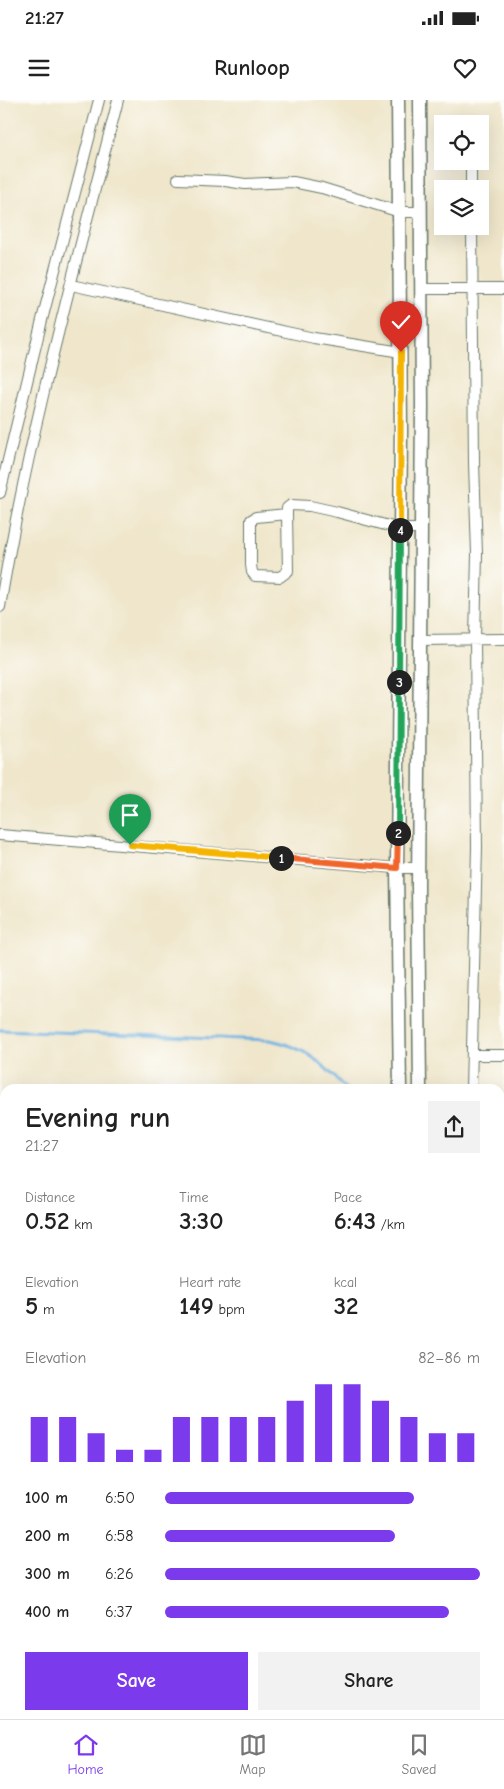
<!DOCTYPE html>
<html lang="en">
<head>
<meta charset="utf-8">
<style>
  :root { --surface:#fff; --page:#f2f2f2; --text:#222; --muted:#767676; --line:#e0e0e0; --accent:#7c3aed }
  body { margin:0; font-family:"Comic Neue",sans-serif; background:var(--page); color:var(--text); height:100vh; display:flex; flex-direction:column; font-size:19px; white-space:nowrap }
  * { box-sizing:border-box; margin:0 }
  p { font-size:16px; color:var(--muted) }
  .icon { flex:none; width:28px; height:28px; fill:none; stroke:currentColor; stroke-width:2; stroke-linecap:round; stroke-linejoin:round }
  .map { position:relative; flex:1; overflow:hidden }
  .sheet { position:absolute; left:0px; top:984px; width:505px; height:636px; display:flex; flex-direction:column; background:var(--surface); border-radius:15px 15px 0 0; box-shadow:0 5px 20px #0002 }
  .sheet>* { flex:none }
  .controls { position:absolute; left:434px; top:15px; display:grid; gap:10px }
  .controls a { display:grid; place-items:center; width:55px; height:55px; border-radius:0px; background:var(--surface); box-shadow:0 5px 20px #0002; font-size:25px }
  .pin { position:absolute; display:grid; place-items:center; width:42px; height:42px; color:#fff; margin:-51px -21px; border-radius:50% 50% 50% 0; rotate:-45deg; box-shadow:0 0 5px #0007 }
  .pin .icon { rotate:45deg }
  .km { position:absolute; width:25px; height:25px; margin:-12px; border-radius:50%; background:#222; color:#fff; font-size:14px; line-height:25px; text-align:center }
  .round { display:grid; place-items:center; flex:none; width:52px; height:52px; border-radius:0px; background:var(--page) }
  .overview { display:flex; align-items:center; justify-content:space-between; height:85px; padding:0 25px }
  h1 { font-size:28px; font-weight:700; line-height:38px }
  .figures { display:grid; grid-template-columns:repeat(3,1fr); gap:8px; height:85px; padding:5px 25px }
  .figures div { display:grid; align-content:center }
  .figures b { font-size:25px; font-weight:700 }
  .figures small { font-size:14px; font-weight:400 }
  .figures p { font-size:14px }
  .chart { height:140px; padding:10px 25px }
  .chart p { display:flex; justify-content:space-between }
  .chart svg { width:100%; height:90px; margin-top:5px; stroke:var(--accent); stroke-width:6 }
  .action { display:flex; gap:10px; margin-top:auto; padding:10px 25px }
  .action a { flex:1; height:58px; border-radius:0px; background:var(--accent); color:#fff; font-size:20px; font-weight:700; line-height:58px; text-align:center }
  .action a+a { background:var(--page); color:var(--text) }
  ul { padding:0 25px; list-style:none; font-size:16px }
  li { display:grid; grid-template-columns:80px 60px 1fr; align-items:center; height:38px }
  li i { height:12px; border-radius:6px; background:var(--accent) }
  .status { display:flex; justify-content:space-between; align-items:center; height:35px; padding:0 25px; background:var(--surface); direction:ltr }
  .status svg { height:14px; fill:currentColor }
  header { display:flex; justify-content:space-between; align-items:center; height:65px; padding:0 25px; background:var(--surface); font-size:22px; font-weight:700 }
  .tabs { display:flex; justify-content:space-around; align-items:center; height:70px; border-top:1px solid var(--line); background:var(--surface); font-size:14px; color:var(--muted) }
  .tabs a { display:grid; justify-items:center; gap:2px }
  .tabs .selected { color:var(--accent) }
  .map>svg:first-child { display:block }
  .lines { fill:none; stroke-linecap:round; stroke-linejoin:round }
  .stream { stroke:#69afe0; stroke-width:3 }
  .minor-casing { stroke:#687869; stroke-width:12 }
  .major-casing { stroke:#687869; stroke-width:15 }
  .minor { stroke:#fff; stroke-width:10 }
  .major { stroke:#fff; stroke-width:12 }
  .split-1-casing { stroke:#fff; stroke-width:10 }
  .split-2-casing { stroke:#fff; stroke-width:10 }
  .split-3-casing { stroke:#fff; stroke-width:10 }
  .split-4-casing { stroke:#fff; stroke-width:10 }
  .split-5-casing { stroke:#fff; stroke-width:10 }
  .split-1 { stroke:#f5b400; stroke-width:6 }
  .split-2 { stroke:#f0652b; stroke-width:6 }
  .split-3 { stroke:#22a559; stroke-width:6 }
  .split-4 { stroke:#22a559; stroke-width:6 }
  .split-5 { stroke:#f5b400; stroke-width:6 }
</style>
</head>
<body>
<div class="status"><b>21:27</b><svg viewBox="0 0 49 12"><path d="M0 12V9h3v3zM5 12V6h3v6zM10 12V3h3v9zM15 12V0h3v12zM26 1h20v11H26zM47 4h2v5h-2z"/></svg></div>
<header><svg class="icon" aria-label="menu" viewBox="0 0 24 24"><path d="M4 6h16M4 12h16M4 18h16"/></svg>Runloop<svg class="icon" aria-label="heart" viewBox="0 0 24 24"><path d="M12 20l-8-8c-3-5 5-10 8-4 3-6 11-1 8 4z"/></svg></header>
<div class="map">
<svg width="504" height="1619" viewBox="0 0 504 1619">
  <rect width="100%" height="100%" fill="#fdfcf7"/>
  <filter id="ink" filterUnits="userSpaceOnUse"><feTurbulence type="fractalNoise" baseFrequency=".02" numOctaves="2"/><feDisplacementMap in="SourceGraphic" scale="10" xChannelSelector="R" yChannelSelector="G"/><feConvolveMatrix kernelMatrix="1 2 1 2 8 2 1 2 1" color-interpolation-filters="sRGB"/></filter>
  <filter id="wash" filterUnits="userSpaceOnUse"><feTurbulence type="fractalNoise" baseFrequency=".0096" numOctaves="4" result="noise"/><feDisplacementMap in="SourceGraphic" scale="20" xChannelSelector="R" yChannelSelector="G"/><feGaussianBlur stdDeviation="1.12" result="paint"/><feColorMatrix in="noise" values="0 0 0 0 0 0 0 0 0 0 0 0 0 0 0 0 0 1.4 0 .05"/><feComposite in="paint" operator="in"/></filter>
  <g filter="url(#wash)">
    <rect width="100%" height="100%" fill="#efe6cb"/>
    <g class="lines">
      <!-- stream -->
      <path class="stream" d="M0 930 270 940C306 947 322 963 346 989
        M500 1150 504 1155"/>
    </g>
  </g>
  <g filter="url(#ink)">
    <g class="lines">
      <defs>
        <path id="minor" d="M471 61V89
          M178 79 225 81 245 84 293 82 322 88 400 112H420
          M71 185 314 238 401 252
          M421 189H504
          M0 393 42 220 99 0
          M287 414 256 417 251 420V465L252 472 255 476 280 477 288 471 287 414V408L291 405 310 406 337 412 400 429H421
          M0 507C28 336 75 168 118 0
          M420 540 504 539
          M0 735 397 768H418
          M472 955H504
          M471 989 477 747 475 539 477 454 474 363 472 126
          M500 1167 504 1171
          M0 1270 5 1271
          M0 1551H5
          M504 1570V1590
          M380 1615 390 1619
          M293 1619V1615"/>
        <path id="major" d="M398 0 401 331 397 768 400 989
          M420 0 422 307 418 787 420 989
          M0 1047 5 1048
          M500 1052H504
          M0 1064H5
          M500 1069H504"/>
      </defs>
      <!-- minor casing -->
      <use href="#minor" class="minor-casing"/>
      <!-- major casing -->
      <use href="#major" class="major-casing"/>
      <!-- minor -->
      <use href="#minor" class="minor"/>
      <!-- major -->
      <use href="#major" class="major"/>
    </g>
  </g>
  <g class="lines" filter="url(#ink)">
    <defs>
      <path id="split-1" d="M130 745 281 758"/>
      <path id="split-2" d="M281 758 397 768 398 733"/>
      <path id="split-3" d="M398 733 399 582"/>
      <path id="split-4" d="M399 582 400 430"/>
      <path id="split-5" d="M400 430 401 252"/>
    </defs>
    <!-- split-1 casing -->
    <use href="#split-1" class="split-1-casing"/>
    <!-- split-2 casing -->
    <use href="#split-2" class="split-2-casing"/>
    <!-- split-3 casing -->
    <use href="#split-3" class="split-3-casing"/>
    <!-- split-4 casing -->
    <use href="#split-4" class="split-4-casing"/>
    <!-- split-5 casing -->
    <use href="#split-5" class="split-5-casing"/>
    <!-- split-1 -->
    <use href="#split-1" class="split-1"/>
    <!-- split-2 -->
    <use href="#split-2" class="split-2"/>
    <!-- split-3 -->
    <use href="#split-3" class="split-3"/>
    <!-- split-4 -->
    <use href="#split-4" class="split-4"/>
    <!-- split-5 -->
    <use href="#split-5" class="split-5"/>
  </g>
</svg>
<div class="controls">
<a><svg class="icon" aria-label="locate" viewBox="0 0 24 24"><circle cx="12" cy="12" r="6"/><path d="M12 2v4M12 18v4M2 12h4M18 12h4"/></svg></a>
<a><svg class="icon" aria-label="layers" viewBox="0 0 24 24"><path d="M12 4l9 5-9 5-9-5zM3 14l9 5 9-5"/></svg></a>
</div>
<div class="pin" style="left:130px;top:745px;background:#1e9e55"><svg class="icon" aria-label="arrive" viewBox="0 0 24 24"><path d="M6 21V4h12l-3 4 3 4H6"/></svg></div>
<div class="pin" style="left:401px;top:252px;background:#d93025"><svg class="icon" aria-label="check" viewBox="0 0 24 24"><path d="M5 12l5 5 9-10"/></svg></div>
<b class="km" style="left:281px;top:758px">1</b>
<b class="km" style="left:398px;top:733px">2</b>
<b class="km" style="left:399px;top:582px">3</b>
<b class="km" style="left:400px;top:430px">4</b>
<section class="sheet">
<div class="overview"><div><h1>Evening run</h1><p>21:27</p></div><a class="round"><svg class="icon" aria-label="share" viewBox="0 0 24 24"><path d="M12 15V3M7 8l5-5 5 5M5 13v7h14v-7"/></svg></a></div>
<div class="figures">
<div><p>Distance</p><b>0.52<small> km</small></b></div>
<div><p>Time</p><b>3:30</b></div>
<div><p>Pace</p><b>6:43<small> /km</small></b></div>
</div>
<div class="figures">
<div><p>Elevation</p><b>5<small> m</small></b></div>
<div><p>Heart rate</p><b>149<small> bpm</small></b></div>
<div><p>kcal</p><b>32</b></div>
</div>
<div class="chart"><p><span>Elevation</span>82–86 m</p>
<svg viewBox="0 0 160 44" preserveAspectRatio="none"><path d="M5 44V22M15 44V22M25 44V30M35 44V38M45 44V38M55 44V22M65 44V22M75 44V22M85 44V22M95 44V14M105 44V6M115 44V6M125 44V14M135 44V22M145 44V30M155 44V30"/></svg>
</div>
<ul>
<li><b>100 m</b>6:50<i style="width:79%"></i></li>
<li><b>200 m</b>6:58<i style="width:73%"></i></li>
<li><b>300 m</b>6:26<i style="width:100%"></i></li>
<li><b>400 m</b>6:37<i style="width:90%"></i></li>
</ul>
<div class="action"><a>Save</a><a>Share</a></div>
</section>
</div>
<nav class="tabs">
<a class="selected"><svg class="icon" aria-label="home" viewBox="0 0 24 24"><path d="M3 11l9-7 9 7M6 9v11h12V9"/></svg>Home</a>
<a><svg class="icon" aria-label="map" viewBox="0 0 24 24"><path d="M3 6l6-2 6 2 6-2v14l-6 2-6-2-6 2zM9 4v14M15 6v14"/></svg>Map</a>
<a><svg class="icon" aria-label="saved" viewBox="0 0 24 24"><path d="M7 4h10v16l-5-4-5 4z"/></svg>Saved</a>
</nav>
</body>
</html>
